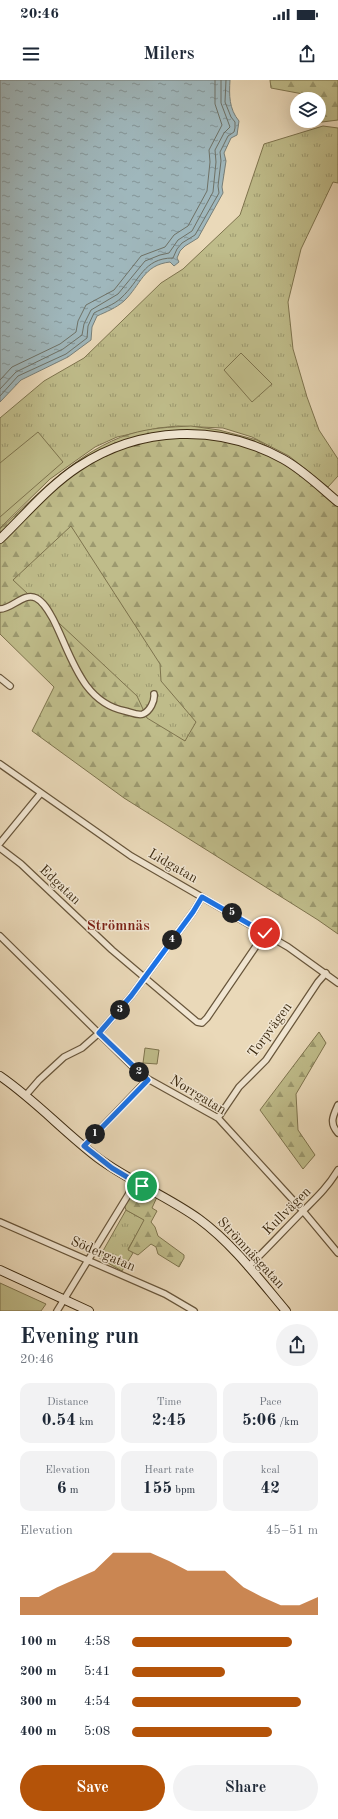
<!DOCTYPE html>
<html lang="en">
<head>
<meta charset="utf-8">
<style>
  :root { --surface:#fff; --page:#f2f2f3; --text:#1f2937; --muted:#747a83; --accent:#b45309 }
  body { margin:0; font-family:"Old Standard TT",serif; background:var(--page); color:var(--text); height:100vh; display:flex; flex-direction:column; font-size:15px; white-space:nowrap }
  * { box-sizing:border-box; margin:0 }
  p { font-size:13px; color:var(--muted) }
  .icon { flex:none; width:22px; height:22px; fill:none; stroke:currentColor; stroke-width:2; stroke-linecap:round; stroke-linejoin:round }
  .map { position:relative; height:1231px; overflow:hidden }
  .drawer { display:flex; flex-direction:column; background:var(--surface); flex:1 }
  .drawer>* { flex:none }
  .tools { position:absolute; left:290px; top:12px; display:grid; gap:8px }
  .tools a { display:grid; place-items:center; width:36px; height:36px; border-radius:50%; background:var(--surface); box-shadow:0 4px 16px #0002; font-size:20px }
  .pin { position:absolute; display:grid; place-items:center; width:34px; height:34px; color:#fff; margin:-17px; border:2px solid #fff; border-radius:50%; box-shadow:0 1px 4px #0007 }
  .km { position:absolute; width:20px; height:20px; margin:-10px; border-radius:50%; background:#222; color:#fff; font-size:11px; line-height:20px; text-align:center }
  .round { display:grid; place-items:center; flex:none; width:42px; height:42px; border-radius:21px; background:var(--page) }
  .overview { display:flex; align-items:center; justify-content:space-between; height:68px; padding:0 20px }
  h1 { font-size:22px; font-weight:700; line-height:30px }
  .stats { display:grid; grid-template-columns:repeat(3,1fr); gap:6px; height:68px; padding:4px 20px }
  .stats div { display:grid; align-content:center; border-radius:10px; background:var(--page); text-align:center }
  .stats b { font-size:17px; font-weight:700 }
  .stats small { font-size:11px; font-weight:400 }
  .stats p { font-size:11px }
  .chart { height:112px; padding:8px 20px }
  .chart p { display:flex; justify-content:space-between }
  .chart svg { width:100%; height:72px; margin-top:4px; fill:var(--accent); opacity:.7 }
  .button { display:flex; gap:8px; margin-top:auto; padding:8px 20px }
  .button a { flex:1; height:46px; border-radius:24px; background:var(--accent); color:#fff; font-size:16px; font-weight:700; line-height:46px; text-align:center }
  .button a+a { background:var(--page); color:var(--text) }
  ul { padding:0 20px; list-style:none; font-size:13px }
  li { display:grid; grid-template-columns:64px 48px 1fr; align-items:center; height:30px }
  li i { height:10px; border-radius:5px; background:var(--accent) }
  .status { display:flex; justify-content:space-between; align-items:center; height:28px; padding:0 20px; background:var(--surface); direction:ltr }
  .status svg { height:11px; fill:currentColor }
  header { display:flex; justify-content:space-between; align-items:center; height:52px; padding:0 20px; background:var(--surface); font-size:18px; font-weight:700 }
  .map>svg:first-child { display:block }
  .grass { fill:url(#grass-tufts); stroke:#7e744e }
  .forest { fill:url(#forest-firs); stroke:#7e744e; fill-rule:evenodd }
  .pitch { fill:#bfbc8a; stroke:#7e744e }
  .water { fill:url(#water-ripples); stroke:#787f78 }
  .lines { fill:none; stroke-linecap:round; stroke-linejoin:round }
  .shore { stroke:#6e7166; stroke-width:1 }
  .street-casing { stroke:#68563b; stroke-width:8 }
  .secondary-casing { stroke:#3d2b11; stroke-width:10 }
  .street { stroke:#f1e6d2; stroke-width:5.5 }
  .secondary { stroke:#f1e6d2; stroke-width:8 }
  .route-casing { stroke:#fff; stroke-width:8 }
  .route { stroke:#1a73e8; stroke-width:5 }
  .labels { text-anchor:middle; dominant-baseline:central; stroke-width:3; stroke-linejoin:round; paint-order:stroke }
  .street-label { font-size:14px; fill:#3d2b11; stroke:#f1e6d2 }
  .neighbourhood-label { font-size:15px; font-weight:bold; fill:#7a1f14; stroke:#f1e6d2 }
</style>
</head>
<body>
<div class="status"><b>20:46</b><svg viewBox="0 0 49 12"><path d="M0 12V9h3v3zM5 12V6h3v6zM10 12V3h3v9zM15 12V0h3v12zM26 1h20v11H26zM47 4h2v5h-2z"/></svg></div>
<header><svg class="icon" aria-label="menu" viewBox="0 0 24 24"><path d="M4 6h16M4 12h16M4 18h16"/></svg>Milers<svg class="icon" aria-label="share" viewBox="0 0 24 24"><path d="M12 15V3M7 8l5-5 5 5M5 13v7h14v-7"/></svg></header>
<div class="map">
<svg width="338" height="1231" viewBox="0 0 338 1231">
  <defs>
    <pattern id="grass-tufts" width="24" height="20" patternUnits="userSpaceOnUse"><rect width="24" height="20" fill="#bfbc8a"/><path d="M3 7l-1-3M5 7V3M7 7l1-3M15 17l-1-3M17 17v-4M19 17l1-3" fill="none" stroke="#9c996f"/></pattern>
    <pattern id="forest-firs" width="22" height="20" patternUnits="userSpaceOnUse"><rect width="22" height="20" fill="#bfbc8a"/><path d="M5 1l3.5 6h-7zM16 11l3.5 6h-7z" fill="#9c996f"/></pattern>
    <pattern id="water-ripples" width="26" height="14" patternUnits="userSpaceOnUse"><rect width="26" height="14" fill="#9fb7bc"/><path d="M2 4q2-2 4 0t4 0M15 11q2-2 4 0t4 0" fill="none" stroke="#839597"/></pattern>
  </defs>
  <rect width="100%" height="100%" fill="#ead9b9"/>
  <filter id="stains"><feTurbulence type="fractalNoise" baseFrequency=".005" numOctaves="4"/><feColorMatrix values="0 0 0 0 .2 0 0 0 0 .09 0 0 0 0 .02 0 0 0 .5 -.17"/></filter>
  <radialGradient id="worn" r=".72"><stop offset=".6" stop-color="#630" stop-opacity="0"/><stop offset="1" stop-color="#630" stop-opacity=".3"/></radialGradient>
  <!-- grass -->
  <path class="grass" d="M323 46 338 48V103L333 102 301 169 288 222 293 269 307 317 319 350 338 379V396L328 407 289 376 252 357 223 348 178 346 158 348 117 357 95 367 50 399 0 448V338L44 301 84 278 161 203 183 189 240 135 264 64Z
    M70 426 217 628 185 661 120 645 0 489Z
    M126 1130 145 1140 128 1169 133 1173 122 1191 99 1178Z"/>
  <!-- forest -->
  <path class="forest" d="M270 0H338V40L314 43V41H319V19H305L303 14 271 8Z
    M191 346 219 350 257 360 272 369 287 383 338 422V854L318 840 124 718 32 651 54 607 0 554V449C38 414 79 370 130 354 150 348 170 347 191 346ZM71 446 160 584 161 601 196 642 185 661 147 638 137 616 13 500Z
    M319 952 326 963 296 1014 298 1050 315 1075 303 1089 260 1030Z
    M135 1106 157 1117 152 1128 157 1131 151 1142 155 1147 158 1156 184 1175V1178L179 1187 158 1174 156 1167 151 1164 138 1175 128 1170 144 1140 126 1130 124 1124Z"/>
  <!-- pitch -->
  <path class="pitch" d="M241 273 272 304 252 322 224 290Z
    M38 352 63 382 0 437V383Z
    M145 968 159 970 157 984 143 983Z
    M0 1203 46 1224 41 1231H0Z"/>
  <!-- water -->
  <path class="water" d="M0 0H230C229 15 229 29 239 41L237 55 231 58 224 73 226 81 222 107 223 113 198 158 185 166 180 171 177 178 179 182 174 186 170 182C143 185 141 205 124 221 116 228 106 232 97 236L92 247 91 260 68 277 21 300 0 322Z"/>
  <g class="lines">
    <!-- shore -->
    <path class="shore" d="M0 300 12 287 60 264 76 252 78 241 86 225 114 210 141 176 165 167 174 155 188 146 207 111 210 82 209 70 222 45 215 24V0
      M0 309 16 292 63 269 82 255 84 244 91 230 118 214 145 181 160 175 169 173 178 160 192 151 213 112 216 82 215 70 224 53 230 47 221 23V0
      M0 316 18 296 66 274 87 258 88 246 94 233C103 228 114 225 121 218 140 201 143 178 173 178L177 169 182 163 195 155 219 113 218 106 221 81 220 72 228 56 234 52 235 48V42L231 37 225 22 226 0"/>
    <defs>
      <path id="street" d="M0 529C12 529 24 512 36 518 44 522 49 532 53 539 71 574 81 622 125 631 130 632 138 636 143 634 150 631 155 621 154 614
        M0 598 10 606
        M0 684 131 776 288 867 338 903
        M0 763 41 713
        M0 768 21 784 112 870 197 942 202 943 207 938 265 853
        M0 856 136 990 148 999 218 1038 303 1131 338 1173
        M26 1015 39 1000 64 977 82 968 99 953 131 916 193 832 202 817
        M338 1025C333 1036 329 1043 338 1053
        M218 1038 239 1007 266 980 318 902 326 893
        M84 1066 148 999
        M0 1142 165 1214 194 1231
        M248 1187C267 1169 284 1150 302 1132 317 1117 327 1108 338 1090
        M57 1231 136 1102"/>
      <path id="secondary" d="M0 459C25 435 49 406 78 387 140 346 218 343 283 379 303 390 320 407 338 422
        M0 996C35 1020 64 1052 98 1078 129 1101 167 1116 199 1139 233 1164 259 1199 286 1231
        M0 1190 89 1231"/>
    </defs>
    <!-- street casing -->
    <use href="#street" class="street-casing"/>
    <!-- secondary casing -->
    <use href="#secondary" class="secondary-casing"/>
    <!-- street -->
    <use href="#street" class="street"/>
    <!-- secondary -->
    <use href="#secondary" class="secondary"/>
  </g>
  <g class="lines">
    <defs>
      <path id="route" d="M142 1106 112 1088 84 1066 148 1000 99 953 131 916 193 832 202 817 265 853"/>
    </defs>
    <!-- route casing -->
    <use href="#route" class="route-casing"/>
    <!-- route -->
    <use href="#route" class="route"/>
  </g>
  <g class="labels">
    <!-- street labels -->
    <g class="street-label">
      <text transform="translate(173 786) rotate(30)">Lidgatan</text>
      <text transform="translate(60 805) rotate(43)">Edgatan</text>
      <text transform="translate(270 950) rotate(-54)">Torpvägen</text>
      <text transform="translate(198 1015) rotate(31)">Norrgatan</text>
      <text transform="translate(287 1131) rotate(-45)">Kullvägen</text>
      <text transform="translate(251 1173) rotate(47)">Strömnäsgatan</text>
      <text transform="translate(103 1174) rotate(23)">Södergatan</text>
    </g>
    <!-- neighbourhood labels -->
    <g class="neighbourhood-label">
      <text x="118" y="846">Strömnäs</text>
    </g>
  </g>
  <rect width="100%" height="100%" filter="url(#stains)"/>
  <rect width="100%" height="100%" fill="url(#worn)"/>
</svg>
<div class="tools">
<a><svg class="icon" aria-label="layers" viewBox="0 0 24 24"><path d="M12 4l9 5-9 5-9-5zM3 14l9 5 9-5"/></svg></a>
</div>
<div class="pin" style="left:142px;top:1106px;background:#1e9e55"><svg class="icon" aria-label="arrive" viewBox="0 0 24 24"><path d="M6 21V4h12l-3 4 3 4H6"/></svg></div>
<div class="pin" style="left:265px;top:853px;background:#d93025"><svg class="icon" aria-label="check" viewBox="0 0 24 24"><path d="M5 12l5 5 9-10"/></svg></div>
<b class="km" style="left:95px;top:1054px">1</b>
<b class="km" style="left:139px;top:992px">2</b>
<b class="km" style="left:120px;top:930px">3</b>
<b class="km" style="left:172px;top:860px">4</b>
<b class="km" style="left:232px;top:833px">5</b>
</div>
<section class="drawer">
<div class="overview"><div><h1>Evening run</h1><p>20:46</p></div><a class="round"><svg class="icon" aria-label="share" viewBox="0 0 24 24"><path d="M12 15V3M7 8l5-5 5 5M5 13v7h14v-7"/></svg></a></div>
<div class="stats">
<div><p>Distance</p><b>0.54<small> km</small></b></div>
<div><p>Time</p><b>2:45</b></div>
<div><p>Pace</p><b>5:06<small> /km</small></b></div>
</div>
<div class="stats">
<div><p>Elevation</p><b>6<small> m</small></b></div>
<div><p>Heart rate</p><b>155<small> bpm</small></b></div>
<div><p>kcal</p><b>42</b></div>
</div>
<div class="chart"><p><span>Elevation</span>45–51 m</p>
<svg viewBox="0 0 160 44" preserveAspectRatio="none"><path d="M0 44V33L10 33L20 27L30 22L40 17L50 6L60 6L70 6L80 11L90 17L100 17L110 17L120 27L130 33L140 38L150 38L160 33V44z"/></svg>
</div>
<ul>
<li><b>100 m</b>4:58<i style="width:86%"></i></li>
<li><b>200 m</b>5:41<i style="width:50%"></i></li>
<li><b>300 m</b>4:54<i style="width:91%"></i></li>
<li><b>400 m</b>5:08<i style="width:75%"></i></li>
</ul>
<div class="button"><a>Save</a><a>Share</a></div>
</section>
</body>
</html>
